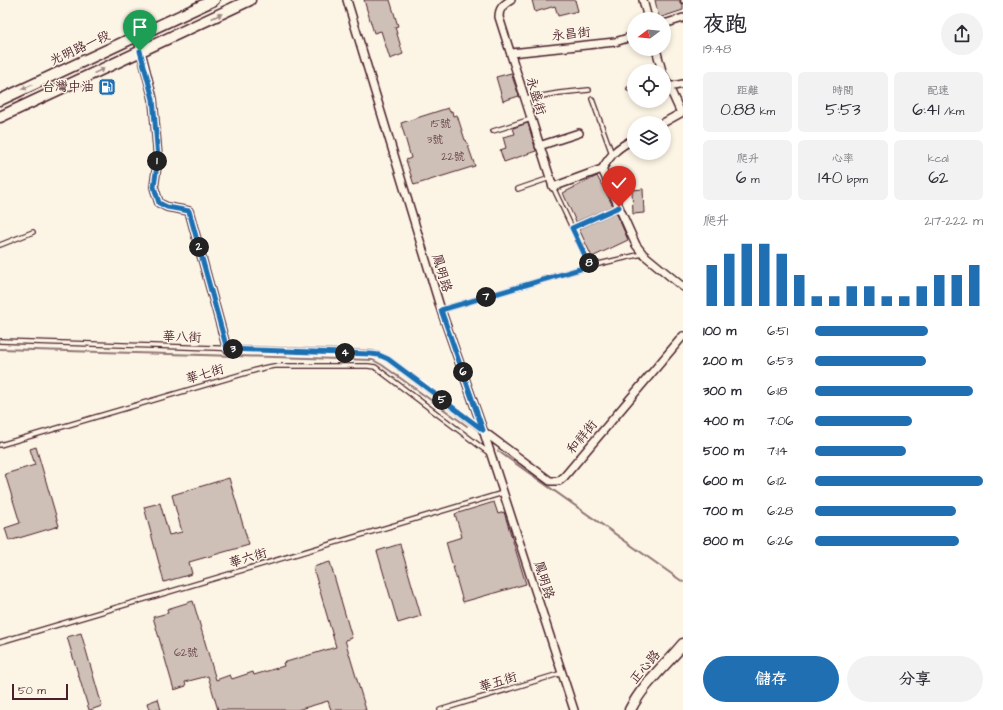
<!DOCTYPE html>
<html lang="zh-TW">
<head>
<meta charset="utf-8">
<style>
  :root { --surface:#fff; --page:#f2f2f3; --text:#2b2b33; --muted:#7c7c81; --accent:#1f6fb2 }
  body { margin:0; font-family:"Architects Daughter","LXGW WenKai TC",sans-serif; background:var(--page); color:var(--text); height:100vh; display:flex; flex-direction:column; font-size:15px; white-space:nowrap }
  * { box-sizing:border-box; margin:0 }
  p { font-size:13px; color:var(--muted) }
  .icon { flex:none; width:22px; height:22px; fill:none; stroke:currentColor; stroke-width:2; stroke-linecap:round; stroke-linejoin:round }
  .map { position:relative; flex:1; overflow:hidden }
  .details { display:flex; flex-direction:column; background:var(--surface); width:320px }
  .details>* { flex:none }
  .needle { width:26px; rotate:254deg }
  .buttons { position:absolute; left:627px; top:12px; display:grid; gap:8px }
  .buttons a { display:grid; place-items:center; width:44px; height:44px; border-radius:50%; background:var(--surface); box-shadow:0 2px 6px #0003; font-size:20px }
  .scale { position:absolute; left:12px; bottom:10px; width:56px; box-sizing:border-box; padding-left:4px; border:2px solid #4a1f2b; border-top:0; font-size:11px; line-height:14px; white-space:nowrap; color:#4a1f2b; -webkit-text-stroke:3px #fcf5e5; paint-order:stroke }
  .pin { position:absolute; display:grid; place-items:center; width:34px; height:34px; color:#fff; margin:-41px -17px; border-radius:50% 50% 50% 0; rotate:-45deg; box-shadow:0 0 4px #0007 }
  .pin .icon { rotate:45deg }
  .km { position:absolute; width:20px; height:20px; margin:-10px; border-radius:50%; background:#222; color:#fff; font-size:11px; line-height:20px; text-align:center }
  .round { display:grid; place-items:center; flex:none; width:42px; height:42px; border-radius:21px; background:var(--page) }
  .head { display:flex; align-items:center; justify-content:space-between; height:68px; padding:0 20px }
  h1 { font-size:22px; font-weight:600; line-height:30px }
  .figures { display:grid; grid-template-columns:repeat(3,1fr); gap:6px; height:68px; padding:4px 20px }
  .figures div { display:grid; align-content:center; border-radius:6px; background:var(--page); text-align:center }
  .figures b { font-size:17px; font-weight:600 }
  .figures small { font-size:11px; font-weight:400 }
  .figures p { font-size:11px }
  .chart { height:112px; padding:8px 20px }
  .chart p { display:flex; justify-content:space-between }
  .chart svg { width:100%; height:72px; margin-top:4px; stroke:var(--accent); stroke-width:6 }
  .button { display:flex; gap:8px; margin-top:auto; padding:8px 20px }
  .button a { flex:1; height:46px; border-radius:24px; background:var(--accent); color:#fff; font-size:16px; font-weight:600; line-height:46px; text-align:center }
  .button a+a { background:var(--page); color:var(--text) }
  ul { padding:0 20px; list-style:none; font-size:13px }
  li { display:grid; grid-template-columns:64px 48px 1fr; align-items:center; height:30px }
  li i { height:10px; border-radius:5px; background:var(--accent) }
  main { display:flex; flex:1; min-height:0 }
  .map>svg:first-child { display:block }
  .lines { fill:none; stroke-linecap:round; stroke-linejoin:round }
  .stream { stroke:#917474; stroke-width:2 }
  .building { fill:#cfc0b7; stroke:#4a1f2b }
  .lane-casing { stroke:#4a1f2b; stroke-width:6 }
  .street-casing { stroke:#4a1f2b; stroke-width:10 }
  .secondary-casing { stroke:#4a1f2b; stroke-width:13 }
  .lane { stroke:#fcf5e5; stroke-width:3.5 }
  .street { stroke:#fcf5e5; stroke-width:7 }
  .secondary { stroke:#fcf5e5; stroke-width:10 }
  .oneway { fill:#a38a88 }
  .route-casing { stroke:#fff; stroke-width:8 }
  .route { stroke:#1f6fb2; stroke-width:5 }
  .labels { text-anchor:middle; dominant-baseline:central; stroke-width:3; stroke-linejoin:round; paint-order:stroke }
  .number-label { font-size:11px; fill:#6b474e }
  .street-label { font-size:13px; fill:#4a1f2b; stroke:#fcf5e5 }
  .poi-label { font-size:13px; fill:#4a1f2b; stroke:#fcf5e5; text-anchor:end }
</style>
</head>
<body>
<main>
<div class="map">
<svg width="683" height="710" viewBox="0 0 683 710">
  <rect width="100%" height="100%" fill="#fcf5e5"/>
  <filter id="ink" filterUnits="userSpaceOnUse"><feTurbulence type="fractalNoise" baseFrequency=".025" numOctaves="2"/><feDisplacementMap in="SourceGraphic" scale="8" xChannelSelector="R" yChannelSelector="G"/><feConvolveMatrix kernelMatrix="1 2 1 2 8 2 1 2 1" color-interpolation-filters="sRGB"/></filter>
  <g filter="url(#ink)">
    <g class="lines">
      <!-- stream -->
      <path class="stream" d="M0 349 373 360 382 365 467 426
        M498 451 683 582"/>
    </g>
    <!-- building -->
    <path class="building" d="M364 0H390L398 26 395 27 403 54 390 59 381 31 374 33Z
      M532 0H575L578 11 558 16 555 6 535 12Z
      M655 0H680V3L683 4V10L659 18Z
      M511 73 519 96 503 101 496 77Z
      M448 108 450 112 452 111 453 116 457 115 465 140H466L475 166 414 185 406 160 411 158 401 123Z
      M528 123 536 151 504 162 500 150 506 148 503 137 515 134 513 128Z
      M597 176 613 206 576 222 563 193Z
      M643 189 644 213 633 214 632 190Z
      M616 212 628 240 592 257 579 229Z
      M36 447 59 526 9 541 5 528 20 523 5 474 35 465 30 449Z
      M229 478 249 545 189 562 192 574 164 582 144 507 160 503 169 535 182 532 172 495Z
      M494 502 498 514 504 512 526 584 463 602 446 542 462 537 455 514Z
      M400 544 421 616 398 623 377 551Z
      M330 562 352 638 345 640 366 710H331L328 701 297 710H218L208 676 185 682 186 686 174 690 153 617 168 613 167 609 193 601 216 680 230 675 232 679 253 672 254 675 284 666 283 663 336 647 313 567Z
      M81 633 102 706 90 710H89L67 637Z
      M158 699 161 710H149L147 703Z"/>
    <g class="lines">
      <defs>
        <path id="lane" d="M683 0V1
          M629 89 634 88
          M525 99 559 93 589 90
          M592 99 612 154
          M493 131 531 119
          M553 187 590 266
          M518 189 550 178
          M572 228 619 207
          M0 245 33 232
          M441 310 590 266 642 254
          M0 341 371 353 379 355 388 359 482 430
          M0 445 263 368 274 366H368L375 367 489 453
          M0 642 503 493
          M440 710 562 673"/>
        <path id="street" d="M347 0 441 310 483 430 574 710
          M511 0C503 5 499 8 499 17L553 187 602 169
          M643 0 648 19
          M664 24 683 18
          M137 36 153 99 158 158 154 187 159 203 167 207 189 211 227 349
          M656 49 662 71
          M511 53 615 42 634 36
          M669 87 683 84
          M663 123 681 113 664 76
          M634 139C617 148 612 153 602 169L636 245 643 254 683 287
          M539 146 579 133
          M483 431 550 481H559L564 477 683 336"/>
        <path id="secondary" d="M0 100 214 0
          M0 117 250 0
          M630 710C643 684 665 666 683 644"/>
      </defs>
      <!-- lane casing -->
      <use href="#lane" class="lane-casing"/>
      <!-- street casing -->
      <use href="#street" class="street-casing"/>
      <!-- secondary casing -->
      <use href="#secondary" class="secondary-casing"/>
      <!-- lane -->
      <use href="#lane" class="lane"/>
      <!-- street -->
      <use href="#street" class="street"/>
      <!-- secondary -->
      <use href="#secondary" class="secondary"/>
    </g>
    <!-- one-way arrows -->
    <defs><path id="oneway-solid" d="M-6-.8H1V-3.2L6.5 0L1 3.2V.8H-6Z"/></defs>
    <g class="oneway">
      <use href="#oneway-solid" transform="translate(217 16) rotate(-25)"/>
      <use href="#oneway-solid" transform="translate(99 71) rotate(-25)"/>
      <use href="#oneway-solid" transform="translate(27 87) rotate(155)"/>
    </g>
  </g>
  <g class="lines" filter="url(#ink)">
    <defs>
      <path id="route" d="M140 51 153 99 158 158 154 187 159 203 167 207 189 211 227 349 371 354 379 355 388 359 483 430 441 310 590 266 572 228 619 207"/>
    </defs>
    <!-- route casing -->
    <use href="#route" class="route-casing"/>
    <!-- route -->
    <use href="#route" class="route"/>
  </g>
  <!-- icons -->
  <defs>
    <symbol id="fuel-square" viewBox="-11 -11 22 22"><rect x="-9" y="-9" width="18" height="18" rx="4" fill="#1f6fb2" stroke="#fcf5e5"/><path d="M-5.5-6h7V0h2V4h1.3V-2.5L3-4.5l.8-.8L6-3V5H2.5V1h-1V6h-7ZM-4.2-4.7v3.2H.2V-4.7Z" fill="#fff"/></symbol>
  </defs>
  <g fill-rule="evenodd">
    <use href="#fuel-square" x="97" y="77" width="20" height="20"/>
  </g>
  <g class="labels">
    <!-- number labels -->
    <g class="number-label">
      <text x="441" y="123">15號</text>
      <text x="435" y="139">3號</text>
      <text x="453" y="156">22號</text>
      <text x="186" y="652">62號</text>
    </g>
    <!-- street labels -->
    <g class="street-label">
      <text transform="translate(571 34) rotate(-6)">永昌街</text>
      <text transform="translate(80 48) rotate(-25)">光明路一段</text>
      <text transform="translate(536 96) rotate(73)">永盛街</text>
      <text transform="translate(442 273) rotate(73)">鳳明路</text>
      <text transform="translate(182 337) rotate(2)">華八街</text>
      <text transform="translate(205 374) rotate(-16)">華七街</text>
      <text transform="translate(582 437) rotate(-50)">和祥街</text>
      <text transform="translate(248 558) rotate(-17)">華六街</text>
      <text transform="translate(544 580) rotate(72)">鳳明路</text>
      <text transform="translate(645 667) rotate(-50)">正心路</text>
      <text transform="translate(498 682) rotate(-17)">華五街</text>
    </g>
    <!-- poi labels -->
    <g class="poi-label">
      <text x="94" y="87">台灣中油</text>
    </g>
  </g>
</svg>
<div class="buttons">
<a><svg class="needle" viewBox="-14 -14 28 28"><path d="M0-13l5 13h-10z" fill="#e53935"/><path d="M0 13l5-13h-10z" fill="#7c7c81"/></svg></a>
<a><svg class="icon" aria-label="locate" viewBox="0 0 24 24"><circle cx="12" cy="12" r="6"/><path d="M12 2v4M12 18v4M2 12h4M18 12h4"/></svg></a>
<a><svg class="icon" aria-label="layers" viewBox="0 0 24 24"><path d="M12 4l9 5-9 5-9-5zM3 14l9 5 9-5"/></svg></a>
</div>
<div class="scale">50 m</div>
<div class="pin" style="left:140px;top:51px;background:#1e9e55"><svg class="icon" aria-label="arrive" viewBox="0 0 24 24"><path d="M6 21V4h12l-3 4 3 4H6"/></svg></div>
<div class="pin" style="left:619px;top:207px;background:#d93025"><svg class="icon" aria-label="check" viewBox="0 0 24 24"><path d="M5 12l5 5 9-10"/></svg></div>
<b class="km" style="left:157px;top:161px">1</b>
<b class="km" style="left:199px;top:247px">2</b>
<b class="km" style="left:233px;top:349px">3</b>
<b class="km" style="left:345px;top:353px">4</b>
<b class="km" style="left:442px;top:400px">5</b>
<b class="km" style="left:463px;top:372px">6</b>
<b class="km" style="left:486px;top:297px">7</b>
<b class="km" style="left:589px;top:263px">8</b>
</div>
<section class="details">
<div class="head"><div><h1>夜跑</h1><p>19:48</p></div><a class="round"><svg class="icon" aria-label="share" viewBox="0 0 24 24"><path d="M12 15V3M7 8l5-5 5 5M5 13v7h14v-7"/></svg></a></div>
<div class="figures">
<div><p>距離</p><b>0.88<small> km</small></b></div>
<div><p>時間</p><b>5:53</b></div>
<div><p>配速</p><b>6:41<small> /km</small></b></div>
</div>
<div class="figures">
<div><p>爬升</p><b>6<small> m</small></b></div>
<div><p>心率</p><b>140<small> bpm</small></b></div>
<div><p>kcal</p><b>62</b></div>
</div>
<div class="chart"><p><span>爬升</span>217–222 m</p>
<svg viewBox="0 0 160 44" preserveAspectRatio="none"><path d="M5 44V19M15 44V12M25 44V6M35 44V6M45 44V12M55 44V25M65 44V38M75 44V38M85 44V32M95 44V32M105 44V38M115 44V38M125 44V32M135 44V25M145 44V25M155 44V19"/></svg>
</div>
<ul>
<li><b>100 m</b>6:51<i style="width:67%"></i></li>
<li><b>200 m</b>6:53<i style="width:66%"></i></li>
<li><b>300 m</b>6:18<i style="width:94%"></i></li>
<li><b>400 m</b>7:06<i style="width:58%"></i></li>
<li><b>500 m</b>7:14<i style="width:54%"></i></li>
<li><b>600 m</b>6:12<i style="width:100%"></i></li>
<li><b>700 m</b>6:28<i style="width:84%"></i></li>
<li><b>800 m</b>6:26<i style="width:86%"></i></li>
</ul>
<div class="button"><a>儲存</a><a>分享</a></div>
</section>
</main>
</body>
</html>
